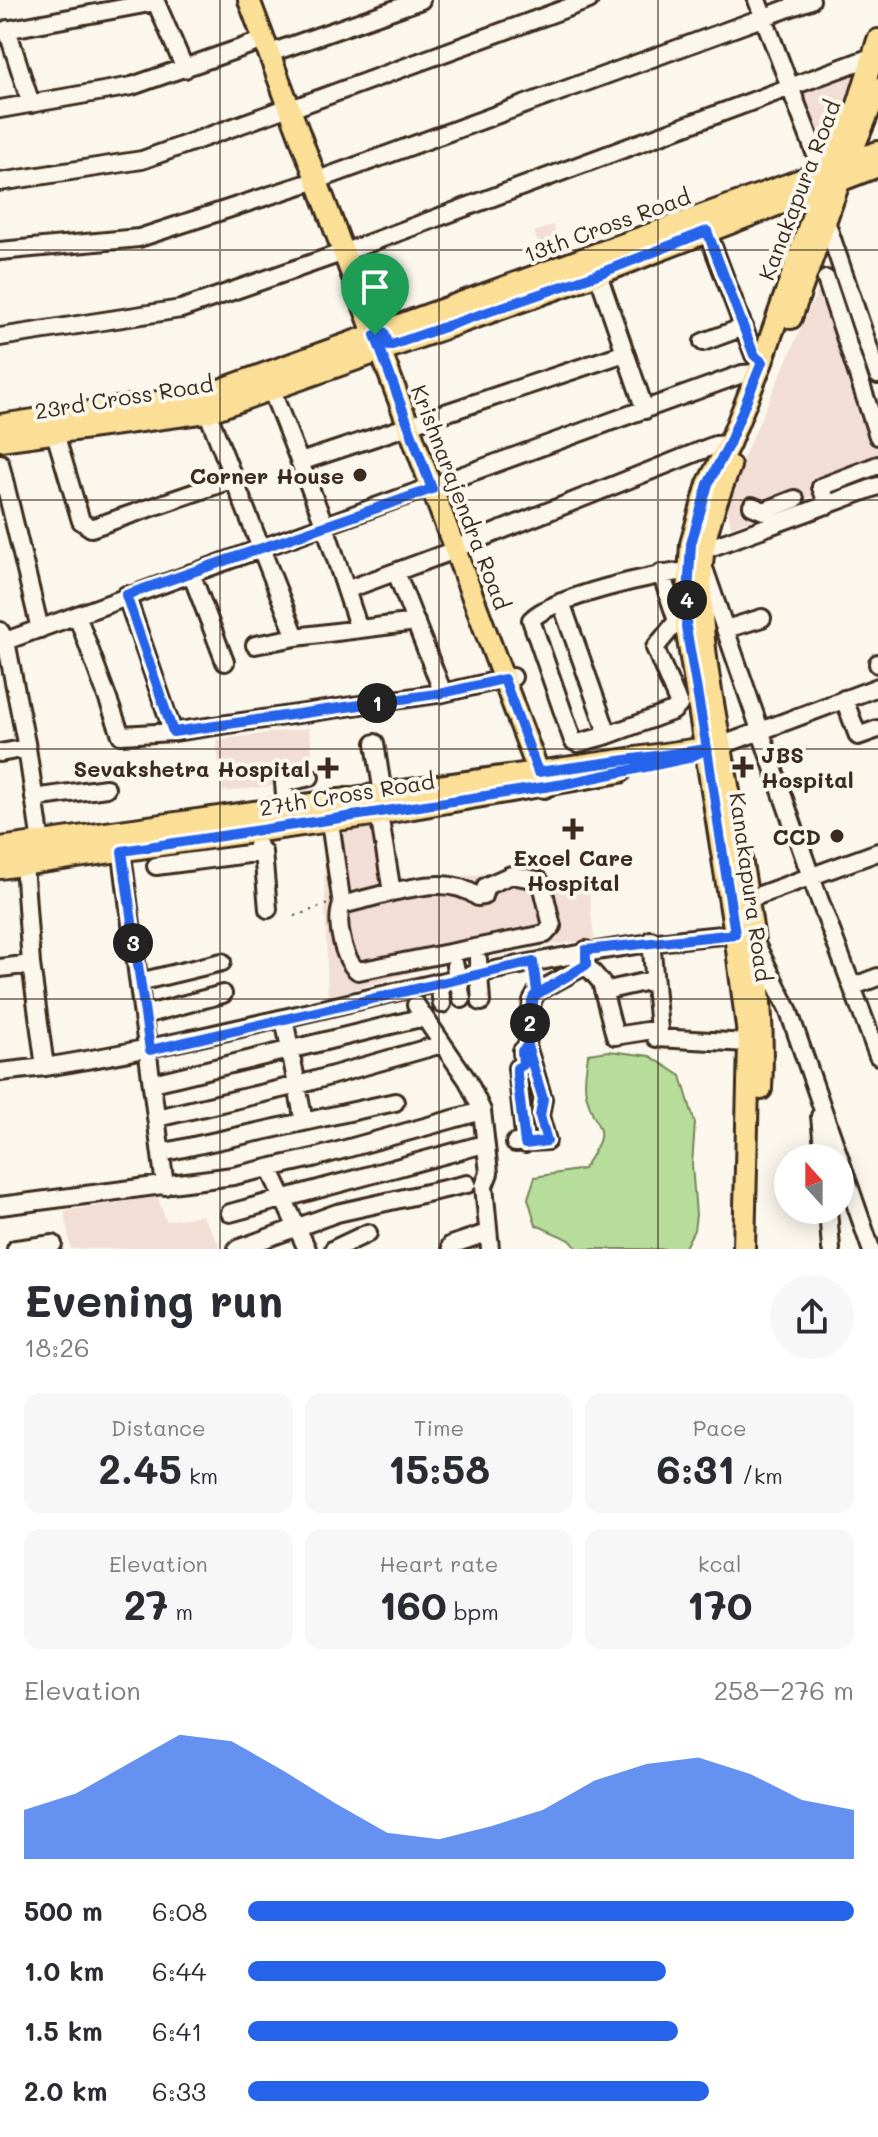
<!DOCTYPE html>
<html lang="en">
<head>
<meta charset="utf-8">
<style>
  :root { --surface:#fff; --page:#f7f7f7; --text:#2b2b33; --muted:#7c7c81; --accent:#2563eb }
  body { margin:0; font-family:Mali,sans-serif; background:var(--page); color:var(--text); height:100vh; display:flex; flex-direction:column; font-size:30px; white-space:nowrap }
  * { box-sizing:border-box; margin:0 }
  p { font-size:26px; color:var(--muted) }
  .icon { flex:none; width:44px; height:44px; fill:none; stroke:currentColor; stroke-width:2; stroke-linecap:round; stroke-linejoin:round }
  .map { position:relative; height:1249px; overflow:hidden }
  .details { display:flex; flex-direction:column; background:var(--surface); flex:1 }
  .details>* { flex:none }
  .needle { width:52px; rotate:339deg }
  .controls { position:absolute; left:774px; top:1144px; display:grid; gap:16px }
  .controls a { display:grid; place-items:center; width:80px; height:80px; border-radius:50%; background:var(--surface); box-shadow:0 4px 20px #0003; font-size:40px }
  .pin { position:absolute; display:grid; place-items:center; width:68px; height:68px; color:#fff; margin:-82px -34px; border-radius:50% 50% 50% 0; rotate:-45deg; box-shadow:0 0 8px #0007 }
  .pin .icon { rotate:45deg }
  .km { position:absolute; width:40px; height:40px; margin:-20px; border-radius:50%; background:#222; color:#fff; font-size:22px; line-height:40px; text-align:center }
  .round { display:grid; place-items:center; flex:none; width:84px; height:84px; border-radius:42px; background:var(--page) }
  .summary { display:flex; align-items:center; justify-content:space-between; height:136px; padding:0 24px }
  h1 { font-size:44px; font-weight:700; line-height:60px }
  .figures { display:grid; grid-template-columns:repeat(3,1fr); gap:12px; height:136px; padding:8px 24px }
  .figures div { display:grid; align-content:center; border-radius:16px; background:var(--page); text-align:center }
  .figures b { font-size:40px; font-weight:700 }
  .figures small { font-size:22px; font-weight:400 }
  .figures p { font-size:22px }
  .chart { height:224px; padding:16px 24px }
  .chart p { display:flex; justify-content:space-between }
  .chart svg { width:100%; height:144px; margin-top:8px; fill:var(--accent); opacity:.7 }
  ul { padding:0 24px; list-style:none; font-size:26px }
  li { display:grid; grid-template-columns:128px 96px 1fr; align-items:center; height:60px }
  li i { height:20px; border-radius:10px; background:var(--accent) }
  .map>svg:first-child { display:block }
  .built { fill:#f2ded4 }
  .green { fill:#b6de9a; stroke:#78845c; stroke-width:2 }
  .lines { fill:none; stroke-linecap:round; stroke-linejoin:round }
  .minor-casing { stroke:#3b2a1e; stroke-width:22 }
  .major-casing { stroke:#3b2a1e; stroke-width:26 }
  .path { stroke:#3b2a1e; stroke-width:2; stroke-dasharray:2 6; stroke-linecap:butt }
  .minor { stroke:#fbf7ec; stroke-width:16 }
  .major { stroke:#fbdf96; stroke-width:20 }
  .route-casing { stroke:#fff; stroke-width:16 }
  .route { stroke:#2563eb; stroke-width:10 }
  .grid { fill:none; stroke:#3b2a1e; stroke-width:2; stroke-opacity:0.55 }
  .poi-dot { fill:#3b2a1e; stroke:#fbf7ec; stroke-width:3 }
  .labels { text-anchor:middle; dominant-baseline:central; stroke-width:8; stroke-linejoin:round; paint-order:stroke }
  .street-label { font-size:22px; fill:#3b2a1e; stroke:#fbf7ec }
  .poi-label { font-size:22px; font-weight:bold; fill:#3b2a1e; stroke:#fbf7ec; text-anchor:end }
</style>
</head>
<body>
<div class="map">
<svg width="878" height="1249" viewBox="0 0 878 1249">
  <rect width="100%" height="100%" fill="#fbf7ec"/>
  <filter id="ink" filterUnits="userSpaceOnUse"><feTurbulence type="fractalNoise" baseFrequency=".0125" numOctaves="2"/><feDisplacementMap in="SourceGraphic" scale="16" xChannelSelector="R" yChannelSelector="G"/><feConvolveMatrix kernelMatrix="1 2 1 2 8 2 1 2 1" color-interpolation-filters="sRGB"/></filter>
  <g filter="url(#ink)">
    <!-- built -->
    <path class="built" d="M866 64 826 159 797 92Z
      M553 225 566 259 547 266 534 232Z
      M830 263 878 400V472L731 527 726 497Z
      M309 728 316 780 223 792 216 740Z
      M391 824 401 882 525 870 554 886 588 881 594 939 464 957 328 997 323 834Z
      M158 1197 166 1221 202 1215 222 1249H71L64 1211Z"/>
    <!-- green -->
    <path class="green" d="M609 1051 650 1056 681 1076 695 1123 692 1165 696 1215 694 1230 684 1249H578L570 1240 536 1225 528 1198 535 1177 583 1169C614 1123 596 1137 586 1093 583 1081 587 1066 588 1054Z"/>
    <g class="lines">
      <defs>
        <path id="minor" d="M155 0 185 69
          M757 0 819 163 828 171
          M7 29 31 104
          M0 31 155 2
          M279 50 421 0
          M299 106 589 0
          M0 109 132 86 264 40
          M326 177 811 0
          M0 182 142 160 289 107
          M821 218 826 221 878 375
          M707 231 754 355 762 362
          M353 249 874 56
          M0 251 139 238 317 180
          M598 274 645 410
          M826 279 878 436
          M0 337 181 309 344 252
          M703 342 744 327
          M271 389 325 526 359 629
          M203 401 296 637 416 622
          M418 422 625 353
          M52 423 81 521 91 528 234 479
          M300 462 409 426
          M0 463 40 629
          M828 505 821 487 878 465
          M752 506 764 511 795 499
          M464 545 715 445 729 444
          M704 550 878 486
          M705 571 811 877 878 1056
          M396 572 443 693
          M191 573 225 662
          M346 590 455 550
          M126 595 173 732
          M561 602 608 735 578 743 573 741 531 620C552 597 657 573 689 571
          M77 615 121 735 173 732 443 693 513 677
          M726 629 762 618
          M0 631 6 641 27 748 41 843
          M0 643 742 374 757 373
          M255 645 296 637
          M878 663V664
          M844 699 858 736 878 729
          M608 735 673 711 679 705 655 648 677 621 661 573
          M375 743 383 794
          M720 746 878 687
          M0 753 27 748
          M34 798 106 788
          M379 814 392 892 342 905C335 921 343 960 358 971L545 934 552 926 542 884 538 880 511 875 486 886 483 896 478 897C452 878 421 886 392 892
          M287 818 284 783 310 777
          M330 822 342 905
          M120 839 165 1186
          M257 845 263 852 268 909
          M24 864 31 964 45 1067C277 1030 501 952 735 934
          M156 866 263 852
          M746 900 878 852
          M758 948 788 1009 871 1249
          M478 959 481 1002
          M586 965 601 982 615 1036 659 1029 651 940
          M455 966 462 999
          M0 968 31 964
          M139 982 222 962
          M439 984 442 1004
          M854 986 878 977
          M604 991 653 980
          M416 1005 468 1081 482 1111 489 1173 484 1186 490 1249
          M144 1015 223 994
          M284 1018 304 1122
          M656 1038 749 1043
          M0 1072 45 1067
          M153 1083 424 1017
          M820 1116 824 1158
          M157 1118 298 1085 442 1044
          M515 1143 547 1141 540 1116 543 1099 527 1046 532 1001 537 992 586 965V950
          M525 1144 517 1068 523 1065 522 1051 526 1047
          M161 1153 395 1102
          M269 1168 307 1249
          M0 1206 233 1176 313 1158 482 1111
          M828 1210 831 1249
          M230 1213 484 1144
          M451 1245 487 1233
          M16 1249 53 1244
          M237 1249 337 1213 467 1184
          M334 1249 368 1233"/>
        <path id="major" d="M249 0 544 787
          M791 318 840 180 878 89
          M0 425 206 395 878 152
          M0 440 207 412 598 274 878 166
          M730 466C718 497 704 531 702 565 698 632 712 699 724 764 743 869 767 982 761 1089
          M0 848 720 746
          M0 868 379 814 620 772
          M744 1249 749 1043 735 934 686 627 691 544 708 484 729 444 762 362 828 171 858 105 878 40"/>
      </defs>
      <!-- minor casing -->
      <use href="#minor" class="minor-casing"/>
      <!-- major casing -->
      <use href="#major" class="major-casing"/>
      <!-- path -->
      <path class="path" d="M295 916 328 904"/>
      <!-- minor -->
      <use href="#minor" class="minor"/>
      <!-- major -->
      <use href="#major" class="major"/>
    </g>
  </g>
  <g class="lines" filter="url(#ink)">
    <defs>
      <path id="route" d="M375 335 432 489 126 595 173 732 443 693 504 679 538 772 707 749 735 934 586 950V965L534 996 527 1046 522 1051 523 1065 517 1068V1075L525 1144 547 1141 540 1116 543 1099 527 1046 532 1001 537 992 533 962 150 1050 122 851 564 784 688 758 707 749 686 627 691 544 708 484 729 444 762 362 754 355 707 231 598 274 389 346 384 332 375 335"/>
    </defs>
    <!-- route casing -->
    <use href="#route" class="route-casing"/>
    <!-- route -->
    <use href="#route" class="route"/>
  </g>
  <!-- grid -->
  <path class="grid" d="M220 0V1249M439 0V1249M658 0V1249M0 250H878M0 500H878M0 749H878M0 999H878"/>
  <!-- markers -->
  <g class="poi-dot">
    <circle cx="360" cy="475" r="8"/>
    <path d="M739 755h8v8h8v8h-8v8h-8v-8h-8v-8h8z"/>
    <path d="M324 756h8v8h8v8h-8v8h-8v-8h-8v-8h8z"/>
    <path d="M569 817h8v8h8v8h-8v8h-8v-8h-8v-8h8z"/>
    <circle cx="837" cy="836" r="8"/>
  </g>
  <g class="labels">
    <!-- street labels -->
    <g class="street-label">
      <text transform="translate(799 190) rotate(-69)">Kanakapura Road</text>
      <text transform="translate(607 225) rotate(-20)">13th Cross Road</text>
      <text transform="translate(124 397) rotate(-9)">23rd Cross Road</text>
      <text transform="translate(461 497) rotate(69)">Krishnarajendra Road</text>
      <text transform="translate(347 794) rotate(-9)">27th Cross Road</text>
      <text transform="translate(751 887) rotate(82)">Kanakapura Road</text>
    </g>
    <!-- poi labels -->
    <g class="poi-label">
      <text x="344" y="475">Corner House</text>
      <text x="761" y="754" text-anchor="start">JBS<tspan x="761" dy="25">Hospital</tspan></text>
      <text x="310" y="768">Sevakshetra Hospital</text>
      <text x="821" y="836">CCD</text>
      <text x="573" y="857" text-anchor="middle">Excel Care<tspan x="573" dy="25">Hospital</tspan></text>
    </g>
  </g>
</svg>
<div class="controls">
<a><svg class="needle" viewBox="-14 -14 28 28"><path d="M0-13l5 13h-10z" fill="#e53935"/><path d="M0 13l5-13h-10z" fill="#7c7c81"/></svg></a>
</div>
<div class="pin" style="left:375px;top:335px;background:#1e9e55"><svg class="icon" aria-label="arrive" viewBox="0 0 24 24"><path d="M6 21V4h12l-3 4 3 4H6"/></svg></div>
<b class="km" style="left:377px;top:703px">1</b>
<b class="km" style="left:530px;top:1023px">2</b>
<b class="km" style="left:133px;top:943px">3</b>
<b class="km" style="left:687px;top:600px">4</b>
</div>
<section class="details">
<div class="summary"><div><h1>Evening run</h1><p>18:26</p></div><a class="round"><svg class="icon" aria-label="share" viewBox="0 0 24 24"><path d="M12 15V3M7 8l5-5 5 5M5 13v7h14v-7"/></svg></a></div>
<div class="figures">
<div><p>Distance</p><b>2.45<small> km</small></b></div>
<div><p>Time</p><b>15:58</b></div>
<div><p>Pace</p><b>6:31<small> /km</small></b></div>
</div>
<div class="figures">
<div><p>Elevation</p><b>27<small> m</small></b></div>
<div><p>Heart rate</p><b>160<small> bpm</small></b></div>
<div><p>kcal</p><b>170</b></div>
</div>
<div class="chart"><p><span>Elevation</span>258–276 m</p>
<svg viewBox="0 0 160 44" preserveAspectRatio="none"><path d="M0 44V29L10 24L20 15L30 6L40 8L50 17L60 27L70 36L80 38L90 34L100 29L110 20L120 15L130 13L140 18L150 26L160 29V44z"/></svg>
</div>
<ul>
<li><b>500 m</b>6:08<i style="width:100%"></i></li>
<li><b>1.0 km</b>6:44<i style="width:69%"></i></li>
<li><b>1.5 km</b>6:41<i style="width:71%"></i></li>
<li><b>2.0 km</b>6:33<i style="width:76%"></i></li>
</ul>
</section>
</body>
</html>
